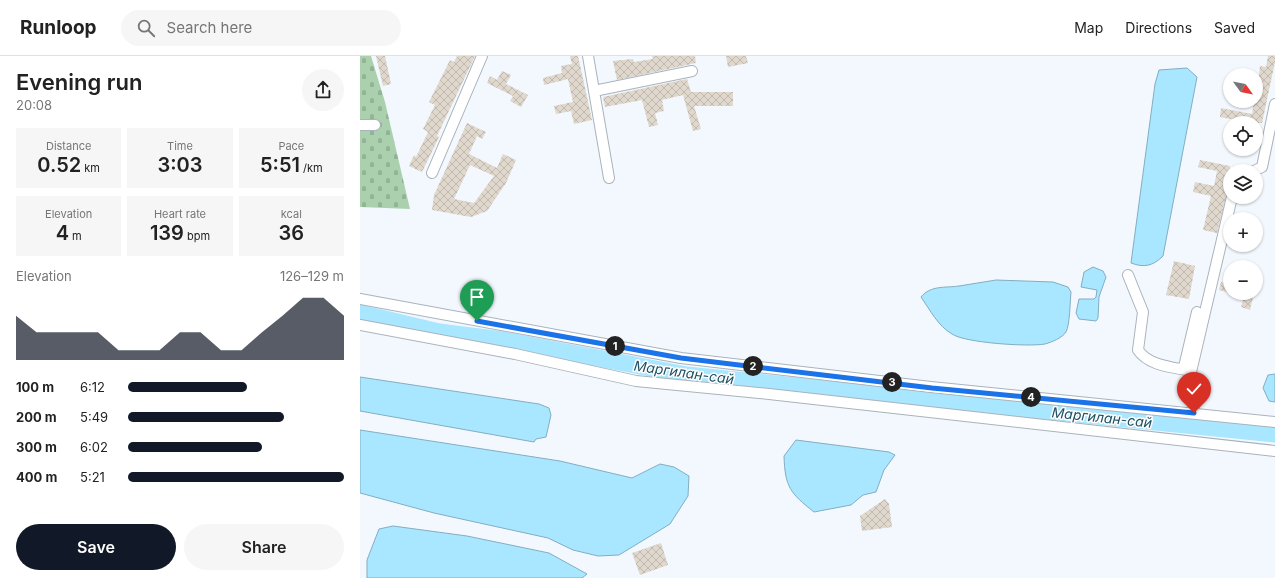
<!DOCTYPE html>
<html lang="en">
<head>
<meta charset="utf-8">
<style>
  :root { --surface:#fff; --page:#f6f6f6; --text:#222; --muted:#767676; --line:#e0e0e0; --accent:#111827 }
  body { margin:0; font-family:Inter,sans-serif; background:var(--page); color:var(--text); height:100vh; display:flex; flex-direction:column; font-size:15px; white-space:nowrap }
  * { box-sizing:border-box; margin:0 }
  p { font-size:13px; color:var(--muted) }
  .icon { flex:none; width:22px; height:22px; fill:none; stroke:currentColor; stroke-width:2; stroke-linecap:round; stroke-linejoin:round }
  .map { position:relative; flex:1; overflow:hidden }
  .side { display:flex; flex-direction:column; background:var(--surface); width:360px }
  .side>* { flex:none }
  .needle { width:26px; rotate:123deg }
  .fabs { position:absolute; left:863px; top:12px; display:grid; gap:8px }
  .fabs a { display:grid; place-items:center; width:40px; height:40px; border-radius:50%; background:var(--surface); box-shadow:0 1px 3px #0004; font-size:20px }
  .pin { position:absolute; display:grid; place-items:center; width:34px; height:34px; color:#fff; margin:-41px -17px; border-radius:50% 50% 50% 0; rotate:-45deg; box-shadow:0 0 4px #0007 }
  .pin .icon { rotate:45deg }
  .km { position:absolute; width:20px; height:20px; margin:-10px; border-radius:50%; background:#222; color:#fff; font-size:11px; line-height:20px; text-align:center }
  .round { display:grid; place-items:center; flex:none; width:42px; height:42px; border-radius:21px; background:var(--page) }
  .headline { display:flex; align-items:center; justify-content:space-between; height:68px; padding:0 16px }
  h1 { font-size:22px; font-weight:600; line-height:30px }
  .figures { display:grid; grid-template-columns:repeat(3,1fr); gap:6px; height:68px; padding:4px 16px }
  .figures div { display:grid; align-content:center; border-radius:0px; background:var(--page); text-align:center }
  .figures b { font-size:20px; font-weight:600 }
  .figures small { font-size:11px; font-weight:400 }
  .figures p { font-size:11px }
  .chart { height:112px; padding:8px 16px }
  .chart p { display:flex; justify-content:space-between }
  .chart svg { width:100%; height:72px; margin-top:4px; fill:var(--accent); opacity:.7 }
  .button { display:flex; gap:8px; margin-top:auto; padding:8px 16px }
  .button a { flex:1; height:46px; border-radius:24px; background:var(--accent); color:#fff; font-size:16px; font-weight:600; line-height:46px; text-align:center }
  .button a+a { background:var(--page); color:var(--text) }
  ul { padding:0 16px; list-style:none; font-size:13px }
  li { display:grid; grid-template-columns:64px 48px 1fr; align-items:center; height:30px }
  li i { height:10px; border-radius:5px; background:var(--accent) }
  header { display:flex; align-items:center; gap:24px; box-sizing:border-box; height:56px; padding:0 20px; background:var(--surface); border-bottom:1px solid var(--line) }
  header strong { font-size:19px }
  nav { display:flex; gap:22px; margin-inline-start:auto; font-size:14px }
  .search { width:280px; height:36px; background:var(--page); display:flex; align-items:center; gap:10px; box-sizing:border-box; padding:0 14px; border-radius:22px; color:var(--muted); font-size:15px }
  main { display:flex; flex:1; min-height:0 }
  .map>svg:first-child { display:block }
  .cemetery { fill:url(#cemetery-stones) }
  .water { fill:#a9e6ff; stroke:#82aec1 }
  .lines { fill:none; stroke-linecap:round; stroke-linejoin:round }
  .river { stroke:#a9e6ff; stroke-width:17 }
  .building { fill:url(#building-cross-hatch); fill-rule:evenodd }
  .minor-casing { stroke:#a9b3bc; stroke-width:12 }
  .minor { stroke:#fff; stroke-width:10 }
  .route-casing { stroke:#fff; stroke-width:8 }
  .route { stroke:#1a73e8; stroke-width:5 }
  .labels { text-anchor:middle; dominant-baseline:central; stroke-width:3; stroke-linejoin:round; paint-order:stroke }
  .water-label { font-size:14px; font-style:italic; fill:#205264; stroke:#fff }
</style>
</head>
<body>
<header>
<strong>Runloop</strong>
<div class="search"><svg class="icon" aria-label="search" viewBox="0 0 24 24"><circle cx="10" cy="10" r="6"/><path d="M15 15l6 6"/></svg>Search here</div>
<nav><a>Map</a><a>Directions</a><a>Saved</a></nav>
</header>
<main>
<section class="side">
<div class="headline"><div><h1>Evening run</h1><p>20:08</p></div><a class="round"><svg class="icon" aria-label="share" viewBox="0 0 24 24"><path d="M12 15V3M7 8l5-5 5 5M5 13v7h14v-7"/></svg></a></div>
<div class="figures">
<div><p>Distance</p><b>0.52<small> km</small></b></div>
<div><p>Time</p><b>3:03</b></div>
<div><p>Pace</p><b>5:51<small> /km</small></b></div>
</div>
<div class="figures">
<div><p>Elevation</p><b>4<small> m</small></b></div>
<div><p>Heart rate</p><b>139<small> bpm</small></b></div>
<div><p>kcal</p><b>36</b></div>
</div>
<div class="chart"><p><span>Elevation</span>126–129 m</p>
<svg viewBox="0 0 160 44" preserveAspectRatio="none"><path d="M0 44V17L10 27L20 27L30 27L40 27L50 38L60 38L70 38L80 27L90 27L100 38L110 38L120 27L130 17L140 6L150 6L160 17V44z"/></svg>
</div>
<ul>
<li><b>100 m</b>6:12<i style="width:55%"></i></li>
<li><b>200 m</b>5:49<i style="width:72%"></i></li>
<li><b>300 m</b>6:02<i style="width:62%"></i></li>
<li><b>400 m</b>5:21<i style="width:100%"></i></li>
</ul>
<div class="button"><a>Save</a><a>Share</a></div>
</section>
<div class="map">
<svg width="915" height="522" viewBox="0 0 915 522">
  <defs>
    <pattern id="cemetery-stones" width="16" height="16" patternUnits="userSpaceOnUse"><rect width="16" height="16" fill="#aad0ad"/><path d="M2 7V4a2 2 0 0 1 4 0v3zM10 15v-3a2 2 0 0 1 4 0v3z" fill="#92b395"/></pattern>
    <pattern id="building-cross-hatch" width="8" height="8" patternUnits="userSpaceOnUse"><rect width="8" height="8" fill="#e0d7cd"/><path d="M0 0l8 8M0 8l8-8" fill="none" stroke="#c0b9b0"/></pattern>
  </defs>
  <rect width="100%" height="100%" fill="#f3f8fe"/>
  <!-- cemetery -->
  <path class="cemetery" d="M0 0H11L25 46 50 153 0 151Z"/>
  <!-- water -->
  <path class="water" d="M827 12 837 21 803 200C793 210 784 212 771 207L795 28 799 14Z
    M733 211 743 215 746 221 739 241 738 262 736 265 719 263 716 257 719 243H734L736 241 737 234 721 231 724 216Z
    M636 224 693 226 708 231 711 236C710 245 710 269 706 276 702 282 692 286 685 288 669 291 605 287 592 278 578 270 570 254 561 241 571 229 585 232 599 230 611 228 624 226 636 224Z
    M915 318V346L909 345 903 332 908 319Z
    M0 321 179 348 189 352 191 359 186 381 176 383 174 386 0 355Z
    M0 374 200 405 272 422 300 408 314 411 329 420 328 440 310 468 259 499 238 500 213 494 188 482 74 457 0 437Z
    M436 384 529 396 535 399 524 414 516 436 503 439 491 449 454 456C430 437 425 431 424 400Z
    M33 470 107 480 189 497 227 518 222 522H7V504L19 473Z"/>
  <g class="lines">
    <!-- river -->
    <path class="river" d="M0 257 79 276 143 284 327 319 915 378"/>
  </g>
  <!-- building -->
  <path class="building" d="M16 0H25L31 28 23 30Z
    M97 0H115L77 80 79 81 62 116 49 110 54 99 56 101 68 76 63 73 75 49 69 46 90 4 94 6Z
    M210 0H218L232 64 214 68 211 55 196 58 194 50 213 46 208 23 184 29 183 22 202 17 201 10 212 8Z
    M292 0H335L336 7 257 24 253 5 273 3 274 6 293 3Z
    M366 0H386L388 7 368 11Z
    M908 0H915V6L902 67H889L860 61 861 52 892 58 894 45H896L900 10 906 11Z
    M142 15 151 19 146 28 168 39 161 51 150 45 153 40 127 27 130 20 137 24Z
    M327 23 331 36H373V50H334L341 73 333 75 323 39 302 44 304 55 295 57 298 69 289 71 282 44 245 51 243 41Z
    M107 67 126 76 122 83 117 80 109 98 137 112 143 98 156 104 146 127 127 155 111 161 72 154 74 139ZM110 109 134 120 114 147 94 143Z
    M840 104 870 110V126L857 177 843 174 851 140 833 136 835 126 854 130 857 115 838 111Z
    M814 205 835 210 829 243 806 239Z
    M861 226 870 229V237L859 234Z
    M885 237H894L890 254 881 251Z
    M525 443 529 448 532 471 502 475 500 460Z
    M301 487 308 509 280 519 272 497Z"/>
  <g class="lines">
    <defs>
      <path id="minor" d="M228 0 249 122
        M234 35 332 15
        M0 69H15
        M894 115 902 111 915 48
        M72 117 122 0
        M768 219 783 256 778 294C788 309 810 311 826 314
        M0 243 321 302 571 331 915 366
        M0 269 155 298 276 325 409 338 915 395
        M831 316 826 314 824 311 837 256
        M834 357 831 316 872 141"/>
    </defs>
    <!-- minor casing -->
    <use href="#minor" class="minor-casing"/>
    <!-- minor -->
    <use href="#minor" class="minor"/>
  </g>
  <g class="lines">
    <defs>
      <path id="route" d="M117 265 321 302 572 332 834 357"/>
    </defs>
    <!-- route casing -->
    <use href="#route" class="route-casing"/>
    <!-- route -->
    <use href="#route" class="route"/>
  </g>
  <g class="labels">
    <!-- water labels -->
    <g class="water-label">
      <text transform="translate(324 316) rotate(8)">Маргилан-сай</text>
      <text transform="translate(742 361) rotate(6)">Маргилан-сай</text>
    </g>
  </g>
</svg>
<div class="fabs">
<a><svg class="needle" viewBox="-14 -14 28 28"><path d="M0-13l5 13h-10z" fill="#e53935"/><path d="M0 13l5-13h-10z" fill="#767676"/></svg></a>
<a><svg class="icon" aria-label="locate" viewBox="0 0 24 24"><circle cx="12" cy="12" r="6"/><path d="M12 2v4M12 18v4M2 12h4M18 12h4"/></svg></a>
<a><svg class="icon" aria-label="layers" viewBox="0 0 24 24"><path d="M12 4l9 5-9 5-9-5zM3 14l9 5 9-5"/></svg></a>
<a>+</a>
<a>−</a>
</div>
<div class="pin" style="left:117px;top:265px;background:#1e9e55"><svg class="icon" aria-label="arrive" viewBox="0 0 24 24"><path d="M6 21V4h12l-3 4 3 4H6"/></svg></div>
<div class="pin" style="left:834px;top:357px;background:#d93025"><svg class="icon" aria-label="check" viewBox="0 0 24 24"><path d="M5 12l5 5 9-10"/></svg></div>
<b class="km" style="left:255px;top:290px">1</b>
<b class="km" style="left:393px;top:310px">2</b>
<b class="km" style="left:532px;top:326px">3</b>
<b class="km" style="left:671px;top:341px">4</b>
</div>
</main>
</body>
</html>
